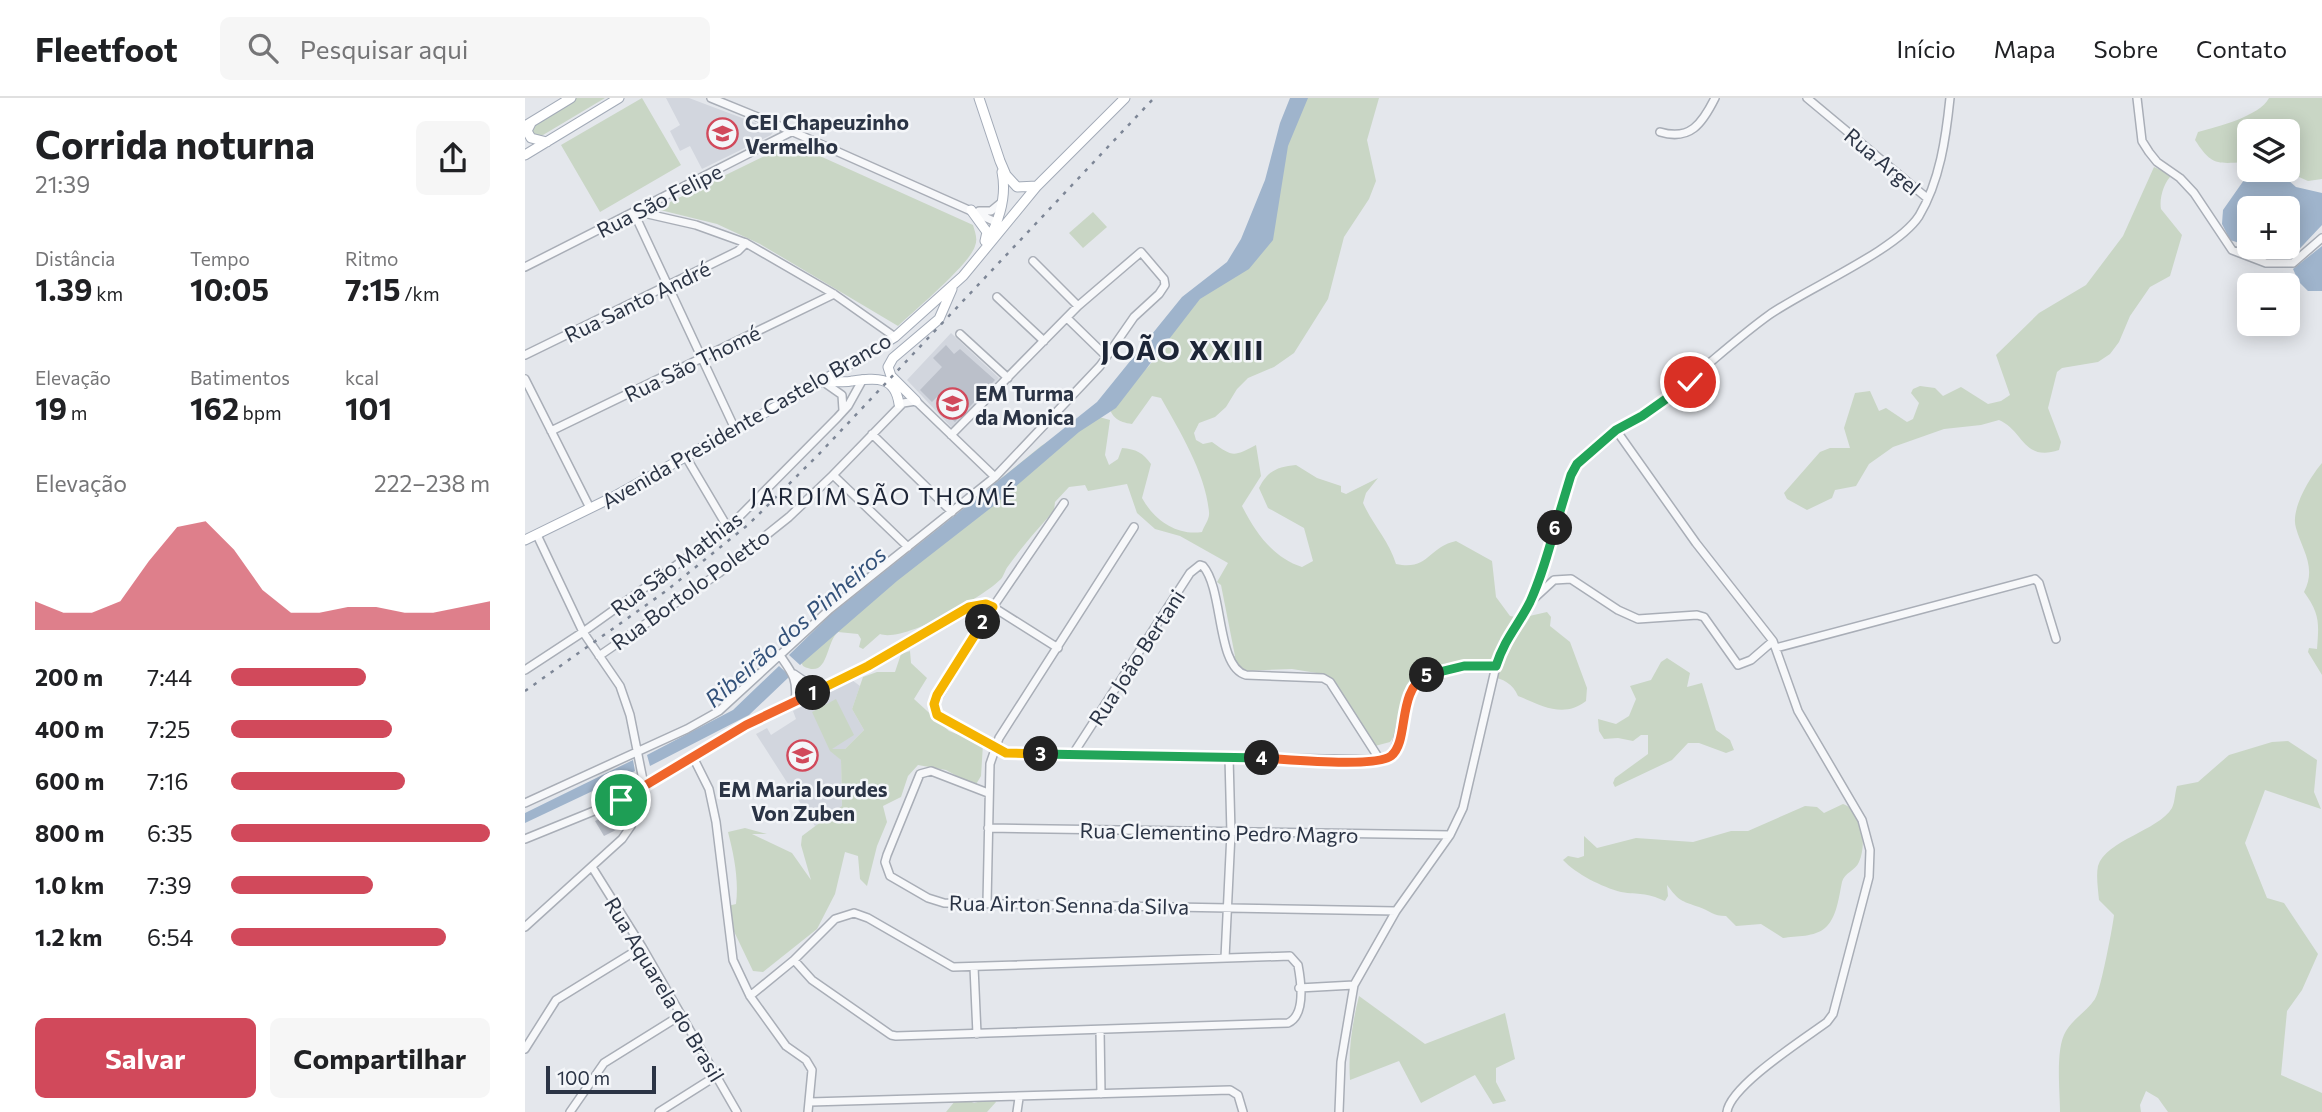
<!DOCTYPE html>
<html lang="pt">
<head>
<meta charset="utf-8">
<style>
  :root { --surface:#fff; --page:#f6f6f6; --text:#202124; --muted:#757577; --line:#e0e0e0; --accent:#d1495b }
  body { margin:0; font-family:Commissioner,sans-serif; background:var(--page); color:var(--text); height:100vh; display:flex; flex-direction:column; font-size:26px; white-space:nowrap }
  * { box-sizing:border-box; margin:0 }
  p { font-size:23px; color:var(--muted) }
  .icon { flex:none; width:38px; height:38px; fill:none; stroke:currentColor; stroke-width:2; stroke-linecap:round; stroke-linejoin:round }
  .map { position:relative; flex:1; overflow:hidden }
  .details { display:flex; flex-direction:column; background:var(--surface); width:525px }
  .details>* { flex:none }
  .tools { position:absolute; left:1712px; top:21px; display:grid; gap:14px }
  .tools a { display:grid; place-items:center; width:63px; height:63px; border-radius:10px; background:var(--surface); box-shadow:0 4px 18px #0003; font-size:35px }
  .scale { position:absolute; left:21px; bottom:18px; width:110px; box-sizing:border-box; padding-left:7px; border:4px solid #2b3445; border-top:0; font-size:19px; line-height:24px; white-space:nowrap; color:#2b3445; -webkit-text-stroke:5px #f4f6f9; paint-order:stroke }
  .pin { position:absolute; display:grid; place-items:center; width:60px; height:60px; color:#fff; margin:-30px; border:4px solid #fff; border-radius:50%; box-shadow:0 2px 7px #0007 }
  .km { position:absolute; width:35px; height:35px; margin:-18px; border-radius:50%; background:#222; color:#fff; font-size:19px; line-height:35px; text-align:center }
  .round { display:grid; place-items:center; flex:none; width:74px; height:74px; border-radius:10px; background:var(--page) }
  .overview { display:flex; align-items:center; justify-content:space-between; height:119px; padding:0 35px }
  h1 { font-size:38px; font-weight:700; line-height:52px }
  .figures { display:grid; grid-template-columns:repeat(3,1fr); gap:10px; height:119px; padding:7px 35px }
  .figures div { display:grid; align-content:center }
  .figures b { font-size:30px; font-weight:700 }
  .figures small { font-size:19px; font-weight:400 }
  .figures p { font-size:19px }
  .chart { height:196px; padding:14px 35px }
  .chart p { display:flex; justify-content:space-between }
  .chart svg { width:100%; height:126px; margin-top:7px; fill:var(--accent); opacity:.7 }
  .button { display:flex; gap:14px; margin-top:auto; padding:14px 35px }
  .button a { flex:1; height:80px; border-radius:10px; background:var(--accent); color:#fff; font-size:28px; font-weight:700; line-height:80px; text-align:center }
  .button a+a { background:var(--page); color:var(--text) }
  ul { padding:0 35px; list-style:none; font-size:23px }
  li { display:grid; grid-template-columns:112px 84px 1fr; align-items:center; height:52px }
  li i { height:18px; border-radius:9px; background:var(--accent) }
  header { display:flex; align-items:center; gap:42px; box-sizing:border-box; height:98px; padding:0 35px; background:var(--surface); border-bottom:2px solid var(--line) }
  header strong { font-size:33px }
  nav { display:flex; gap:38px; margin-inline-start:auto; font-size:24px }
  .search { width:490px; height:63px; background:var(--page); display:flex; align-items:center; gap:18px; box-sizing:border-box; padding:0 24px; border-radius:10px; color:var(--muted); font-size:26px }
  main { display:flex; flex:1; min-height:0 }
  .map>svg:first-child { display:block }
  .built { fill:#d2d6de }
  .green { fill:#c9d6c5 }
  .water { fill:#9fb4cc }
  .building { fill:#bbc0ca }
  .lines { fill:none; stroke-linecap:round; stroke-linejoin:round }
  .minor-casing { stroke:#a9aeb7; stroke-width:10 }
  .major-casing { stroke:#a3abb8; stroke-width:11 }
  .minor { stroke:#f7f8fa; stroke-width:7 }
  .major { stroke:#fff; stroke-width:9 }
  .rail { stroke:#7d8696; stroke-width:2.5; stroke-dasharray:3.5 7; stroke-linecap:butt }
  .split-1-casing { stroke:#fff; stroke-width:14 }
  .split-2-casing { stroke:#fff; stroke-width:14 }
  .split-3-casing { stroke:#fff; stroke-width:14 }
  .split-4-casing { stroke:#fff; stroke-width:14 }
  .split-5-casing { stroke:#fff; stroke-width:14 }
  .split-6-casing { stroke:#fff; stroke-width:14 }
  .split-7-casing { stroke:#fff; stroke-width:14 }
  .split-1 { stroke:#f0652b; stroke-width:9 }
  .split-2 { stroke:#f5b400; stroke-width:9 }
  .split-3 { stroke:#f5b400; stroke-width:9 }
  .split-4 { stroke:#22a559; stroke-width:9 }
  .split-5 { stroke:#f0652b; stroke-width:9 }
  .split-6 { stroke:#22a559; stroke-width:9 }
  .split-7 { stroke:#22a559; stroke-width:9 }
  .labels { text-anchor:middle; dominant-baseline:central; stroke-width:5; stroke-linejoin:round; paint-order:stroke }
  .poi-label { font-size:21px; font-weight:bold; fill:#2b3445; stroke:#f4f6f9; text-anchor:start }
  .street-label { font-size:21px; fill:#2b3445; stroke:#f4f6f9 }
  .water-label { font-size:23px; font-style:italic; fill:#34527a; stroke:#f4f6f9 }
  .quarter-label { font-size:24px; letter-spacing:2px; fill:#1d2536; stroke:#f4f6f9 }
  .district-label { font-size:28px; font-weight:bold; letter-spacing:2px; fill:#1d2536; stroke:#f4f6f9 }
</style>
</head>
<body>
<header>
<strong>Fleetfoot</strong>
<div class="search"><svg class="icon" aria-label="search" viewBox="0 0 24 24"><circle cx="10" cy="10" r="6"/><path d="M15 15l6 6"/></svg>Pesquisar aqui</div>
<nav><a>Início</a><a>Mapa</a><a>Sobre</a><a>Contato</a></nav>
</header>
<main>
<section class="details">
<div class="overview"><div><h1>Corrida noturna</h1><p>21:39</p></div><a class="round"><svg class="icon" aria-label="share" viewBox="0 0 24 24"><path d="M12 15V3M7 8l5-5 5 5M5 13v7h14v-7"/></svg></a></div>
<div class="figures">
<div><p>Distância</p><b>1.39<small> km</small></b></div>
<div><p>Tempo</p><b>10:05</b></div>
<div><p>Ritmo</p><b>7:15<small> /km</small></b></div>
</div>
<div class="figures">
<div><p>Elevação</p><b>19<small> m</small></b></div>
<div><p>Batimentos</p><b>162<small> bpm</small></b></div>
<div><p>kcal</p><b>101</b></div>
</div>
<div class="chart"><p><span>Elevação</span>222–238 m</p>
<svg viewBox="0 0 160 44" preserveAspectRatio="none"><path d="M0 44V34L10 38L20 38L30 34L40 20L50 8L60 6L70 16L80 30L90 38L100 38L110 36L120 36L130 38L140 38L150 36L160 34V44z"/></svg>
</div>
<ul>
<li><b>200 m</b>7:44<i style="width:52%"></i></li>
<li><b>400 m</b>7:25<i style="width:62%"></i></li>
<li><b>600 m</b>7:16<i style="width:67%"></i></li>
<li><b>800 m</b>6:35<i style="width:100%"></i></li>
<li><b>1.0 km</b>7:39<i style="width:55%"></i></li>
<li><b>1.2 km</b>6:54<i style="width:83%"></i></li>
</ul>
<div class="button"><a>Salvar</a><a>Compartilhar</a></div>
</section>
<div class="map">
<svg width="1797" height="1014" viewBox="0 0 1797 1014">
  <rect width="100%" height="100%" fill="#e4e7ec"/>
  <!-- built -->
  <path class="built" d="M141 0H164L244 30 248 34 246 37 177 71 165 48 155 53 145 33 155 27Z
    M426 235 474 280 427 330 382 282Z
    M327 582 335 588 327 611 339 632 320 651H306L316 662 317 709 290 728 231 636 242 630 246 637 271 621 268 613Z"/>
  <!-- green -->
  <path class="green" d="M50 0H80L13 40 6 34 7 26Z
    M117 0 156 67 75 114 36 47Z
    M771 0H854L842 42 851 83 844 101 819 139 803 201 769 255 749 269 723 280 712 291 701 309 690 319 674 325 669 335 671 342 678 346 687 344C708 359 708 359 731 347L736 378 717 408C730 434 748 460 777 469L788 463 779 430 743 410 734 390C743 372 753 369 771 367L792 380 816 388V394L821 396 853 380 841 395 838 405C848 427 864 443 871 466 904 473 903 449 931 443L967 463 971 499 985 518 996 520 1022 514 1026 519 1025 528 1045 544 1062 590 1061 603C1038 621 1016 607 993 598 988 586 978 580 965 579V571L957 563 919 568 892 585 895 589C874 595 881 613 875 629 873 634 868 639 865 644L850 648 842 643 809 588 798 576 767 571 714 573 707 560 710 558 696 487 692 484 703 465 655 438 630 431 612 415 602 386 563 393 560 387 544 389 530 404 529 413C514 429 497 449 484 467 480 471 479 478 476 481 458 499 379 545 355 536L338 551 334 549 336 541 333 536 313 534C300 545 304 582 278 568L275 562 412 439 424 423 516 348 567 317 585 322 580 357 584 367 593 361 597 350C611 351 618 355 626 366L617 400C629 422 652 438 677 434 679 428 685 421 684 414 681 376 654 332 636 300L627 298 607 326C593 324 587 320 583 306L624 268 674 196 721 152Z
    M1744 0H1797V81L1783 83 1758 72H1762V57L1767 48 1762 50V33H1724V59L1719 64C1692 66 1686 67 1670 42L1673 34C1692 29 1735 18 1744 0Z
    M266 45 448 127C450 134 453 141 450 148 445 166 389 213 373 228L235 146 192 126 131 111Z
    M1629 69 1647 77C1639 84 1634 100 1636 111L1657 137 1645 178 1625 189 1605 218 1594 244 1585 256 1573 264 1537 270 1532 274 1523 310 1536 344 1534 352C1498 364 1499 333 1474 322L1456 327 1419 331 1368 349 1344 366 1331 388 1310 392 1307 400 1282 412 1262 401 1259 395 1295 354 1305 350H1325L1319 330 1330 295 1345 293 1354 313 1361 310 1382 324 1388 321 1394 305 1386 295 1388 291 1395 288 1410 290 1418 298 1436 289 1463 306 1476 303 1485 297 1471 257 1514 215 1561 187 1598 138Z
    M568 114 582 129 558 150 544 135Z
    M1797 365V577L1783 554 1784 550 1792 551C1794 525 1795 516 1779 494 1792 469 1777 452 1771 430 1765 412 1785 379 1797 365Z
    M385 553 386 565 402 580 389 601 424 633 458 646 456 678 450 688 421 672 393 667 383 678 376 699 358 708 362 724 352 748 342 788 335 781 333 758 320 754 310 796 292 831 238 874 228 873 203 821V808L211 806C214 782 209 757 203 734L220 730 242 736H227L267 755 286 782 276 747 277 738 317 708 316 662 305 653 287 614 311 601 329 637 307 651H320L339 632 327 611 338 579 352 574H370L376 556Z
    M1142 560 1165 575 1162 589 1177 585 1191 632 1205 642 1209 652 1201 655 1174 645H1163L1147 662 1090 689 1088 685 1090 680 1123 656V637H1116L1108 643 1093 640 1079 641 1074 633 1073 621 1091 626 1104 618 1111 601 1105 588 1126 582 1136 564Z
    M1763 643 1792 662 1789 694 1796 711 1740 692 1720 745 1742 800 1759 805 1793 856 1777 892 1762 913 1756 977 1797 995V1014H1643L1633 1000 1621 993 1615 1007 1616 1014H1535C1535 994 1530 950 1541 933 1548 921 1562 913 1570 901 1575 896 1588 828 1589 817L1574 802C1573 791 1571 778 1573 768 1581 742 1633 733 1647 710 1650 704 1650 694 1652 688L1673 684 1704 657 1747 644Z
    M1318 706C1338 713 1342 746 1334 764 1331 772 1319 775 1317 784 1314 798 1312 820 1300 830 1290 839 1271 838 1258 840L1236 826 1211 828 1201 818C1188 818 1185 813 1174 809 1156 803 1154 803 1142 787L1143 798 1140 803C1120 794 1115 797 1096 794 1077 789 1051 776 1038 762L1043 758 1053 760 1059 758V738L1072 750 1111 740 1168 744 1206 733H1223L1280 708 1292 709 1299 715Z
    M834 898 900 946 980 915 990 961 971 970V984L981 1003 968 1006 950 977 896 1005 874 963 825 982C823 953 827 926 834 898Z
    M468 1000 471 1004 462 1014H421L430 1003 439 1001 449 1005Z"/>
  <!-- water -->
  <path class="water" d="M765 0H783L763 48 748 142 724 171 675 201 591 310 554 334 467 409 372 483 275 567 264 557 305 517 572 304 657 199 702 164 716 141 740 82 755 25Z
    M1726 72 1754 74 1771 89 1797 95V127L1764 162 1726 149H1762V110H1724V148L1705 142 1697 126 1698 112Z
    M1797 148V193H1783L1774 184 1768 171Z
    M254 568 265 578 224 617 125 668 122 657 208 612Z
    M108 662 110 673 0 725V715Z"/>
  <!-- building -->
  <path class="building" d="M421 247 429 256 435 251 470 282 430 324 417 313 424 305 415 296 407 304 395 292 417 269 408 260Z
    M98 708 102 715 93 720 97 729 79 738 70 723Z"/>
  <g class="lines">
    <defs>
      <path id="minor" d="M186 0 257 29 473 125
        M1282 0 1402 100
        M1612 0 1617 43 1624 54 1632 64 1655 80 1669 95 1707 152 1741 165H1768L1797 140
        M1135 34C1165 43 1177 26 1190 0
        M454 113H466L477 104
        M114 114 171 127 221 145 309 196 370 239
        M109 115 210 331
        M508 163 553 208
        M0 169 268 33
        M472 199 519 243
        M542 220 581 258
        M435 236 483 280
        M0 257 213 153 221 145
        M0 281 65 410
        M297 283 317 297 318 312
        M1091 332 1171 445 1248 543 1273 613 1337 722 1345 752 1344 779 1308 916 1302 924C1279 941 1205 988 1202 1014
        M26 333 309 196
        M347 336 427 414
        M161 359 203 430
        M308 377 383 449
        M539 405 468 509 409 606 412 617 481 655 855 662 869 655C876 635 877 611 887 592 901 565 945 568 971 568
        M1004 505 1029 482 1046 481 1093 512 1113 521 1172 517 1179 519 1213 567 1226 562 1248 543
        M1251 550 1510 481 1514 485 1531 541
        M254 556C267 575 273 580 270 605
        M74 558 194 475 264 419 308 377 378 305 391 303 470 379
        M0 572 58 534 203 430 312 320 323 308 338 281
        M269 576 285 587 297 590
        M548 656 665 475 675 467 678 468C699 492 691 569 721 577L798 580 805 584 855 662
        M168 659 184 691 191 724 208 862 225 898 261 948 281 962 287 972 283 1014
        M463 695 406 673 395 676 362 757 360 764 365 778 403 800 419 805 871 813
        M0 705 162 631 194 613 305 511 470 379 575 268 609 219 634 196 640 187 639 181 616 154 553 208 426 337
        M463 730 925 737
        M0 741 96 702 221 627 343 568 450 507 461 506 468 509 533 550
        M67 769 117 849 212 1014
        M462 805 465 666 474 640 609 429
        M0 829 97 741 106 728 119 687 105 617 95 588 58 534 12 437
        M700 860 706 735 704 659
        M449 869 452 936
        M774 890 829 887
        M225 898 269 862 310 821 329 815 343 820 428 869 765 858 773 867C776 883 781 917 763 925L371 938 366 937 287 882 269 862
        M575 932 576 996
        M0 951 31 902 117 849
        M285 1004 705 992 713 997 718 1014
        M45 1014 79 965 156 917
        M134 1014 191 978
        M492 1014 494 1000
        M814 1014 816 964 829 887 871 813 925 737 938 710 971 568 979 544 1004 506 1019 472 1046 377C1066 345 1102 329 1132 307 1171 279 1205 245 1244 217 1281 191 1372 152 1394 118 1415 83 1421 39 1425 0"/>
      <path id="major" d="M454 0 475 63 481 77 492 89 512 88
        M6 25 2 33 6 40 22 44
        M0 28 46 0
        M0 57 94 0
        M446 112 462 134 460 143
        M464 141C475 120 482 98 477 74
        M299 283C308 283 319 285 327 283 350 280 370 277 374 306
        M391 303 366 278 363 269 368 260 414 221 427 191
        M0 442 88 399 297 283 370 239 438 178 512 88 600 0"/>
    </defs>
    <!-- minor casing -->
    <use href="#minor" class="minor-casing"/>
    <!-- major casing -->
    <use href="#major" class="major-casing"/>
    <!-- minor -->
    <use href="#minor" class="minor"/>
    <!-- major -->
    <use href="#major" class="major"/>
    <!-- rail -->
    <path class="rail" d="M0 593 141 493 224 426 295 355 629 0"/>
  </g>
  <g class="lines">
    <defs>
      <path id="split-1" d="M96 702 221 627 288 595"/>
      <path id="split-2" d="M288 595 343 568 444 509 461 506 468 509 458 524"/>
      <path id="split-3" d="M458 524 412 597 409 606 412 617 481 655 516 656"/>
      <path id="split-4" d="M516 656 737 660"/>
      <path id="split-5" d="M737 660C761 661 850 670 866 658 885 643 871 592 902 577"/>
      <path id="split-6" d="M902 577 939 568H971C980 540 993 528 1005 504 1016 480 1023 455 1030 430"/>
      <path id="split-7" d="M1030 430 1046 377 1052 366 1091 332 1117 318 1165 284"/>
    </defs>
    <!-- split-1 casing -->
    <use href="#split-1" class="split-1-casing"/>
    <!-- split-2 casing -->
    <use href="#split-2" class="split-2-casing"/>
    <!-- split-3 casing -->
    <use href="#split-3" class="split-3-casing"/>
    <!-- split-4 casing -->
    <use href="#split-4" class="split-4-casing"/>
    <!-- split-5 casing -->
    <use href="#split-5" class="split-5-casing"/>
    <!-- split-6 casing -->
    <use href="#split-6" class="split-6-casing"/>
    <!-- split-7 casing -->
    <use href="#split-7" class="split-7-casing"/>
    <!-- split-1 -->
    <use href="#split-1" class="split-1"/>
    <!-- split-2 -->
    <use href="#split-2" class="split-2"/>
    <!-- split-3 -->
    <use href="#split-3" class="split-3"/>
    <!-- split-4 -->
    <use href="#split-4" class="split-4"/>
    <!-- split-5 -->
    <use href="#split-5" class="split-5"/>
    <!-- split-6 -->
    <use href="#split-6" class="split-6"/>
    <!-- split-7 -->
    <use href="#split-7" class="split-7"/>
  </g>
  <!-- icons -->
  <defs>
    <symbol id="school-ring" viewBox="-11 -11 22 22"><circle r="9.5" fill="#f4f6f9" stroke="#d1495b" stroke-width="1.5"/><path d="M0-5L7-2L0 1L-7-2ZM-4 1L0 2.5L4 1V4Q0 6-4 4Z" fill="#d1495b"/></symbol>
  </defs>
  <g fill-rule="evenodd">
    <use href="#school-ring" x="180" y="18" width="35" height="35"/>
    <use href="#school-ring" x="410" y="288" width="35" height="35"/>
    <use href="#school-ring" x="260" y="640" width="35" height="35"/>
  </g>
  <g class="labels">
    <!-- poi labels -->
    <g class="poi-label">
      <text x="220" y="23">CEI Chapeuzinho<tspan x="220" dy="24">Vermelho</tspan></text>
      <text x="450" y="294">EM Turma<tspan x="450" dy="24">da Monica</tspan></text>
      <text x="278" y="690" text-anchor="middle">EM Maria lourdes<tspan x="278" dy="24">Von Zuben</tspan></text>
    </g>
    <!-- street labels -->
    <g class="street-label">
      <text transform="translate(1358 63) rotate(40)">Rua Argel</text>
      <text transform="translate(134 102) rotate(-27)">Rua São Felipe</text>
      <text transform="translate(112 203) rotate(-26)">Rua Santo André</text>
      <text transform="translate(167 265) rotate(-26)">Rua São Thomé</text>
      <text transform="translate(221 322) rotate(-30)">Avenida Presidente Castelo Branco</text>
      <text transform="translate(151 465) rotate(-37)">Rua São Mathias</text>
      <text transform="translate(165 491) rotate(-36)">Rua Bortolo Poletto</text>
      <text transform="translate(611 559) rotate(-57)">Rua João Bertani</text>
      <text transform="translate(694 734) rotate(1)">Rua Clementino Pedro Magro</text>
      <text transform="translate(544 806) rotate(1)">Rua Airton Senna da Silva</text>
      <text transform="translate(140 891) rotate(59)">Rua Aquarela do Brasil</text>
    </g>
    <!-- water labels -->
    <g class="water-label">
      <text transform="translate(270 528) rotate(-41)">Ribeirão dos Pinheiros</text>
    </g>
    <!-- quarter labels -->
    <g class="quarter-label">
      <text x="359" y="397">JARDIM SÃO THOMÉ</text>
    </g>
    <!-- district labels -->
    <g class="district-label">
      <text x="658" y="251">JOÃO XXIII</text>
    </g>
  </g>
</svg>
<div class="tools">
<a><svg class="icon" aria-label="layers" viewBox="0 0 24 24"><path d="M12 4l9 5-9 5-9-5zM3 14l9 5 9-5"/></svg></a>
<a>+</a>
<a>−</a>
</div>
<div class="scale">100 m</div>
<div class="pin" style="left:96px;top:702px;background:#1e9e55"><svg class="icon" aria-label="arrive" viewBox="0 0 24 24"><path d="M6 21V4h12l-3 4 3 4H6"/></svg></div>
<div class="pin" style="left:1165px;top:284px;background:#d93025"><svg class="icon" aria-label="check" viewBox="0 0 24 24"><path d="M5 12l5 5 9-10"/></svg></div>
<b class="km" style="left:288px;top:595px">1</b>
<b class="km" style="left:458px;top:524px">2</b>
<b class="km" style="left:516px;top:656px">3</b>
<b class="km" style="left:737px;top:660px">4</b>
<b class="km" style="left:902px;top:577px">5</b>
<b class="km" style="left:1030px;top:430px">6</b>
</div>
</main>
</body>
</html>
